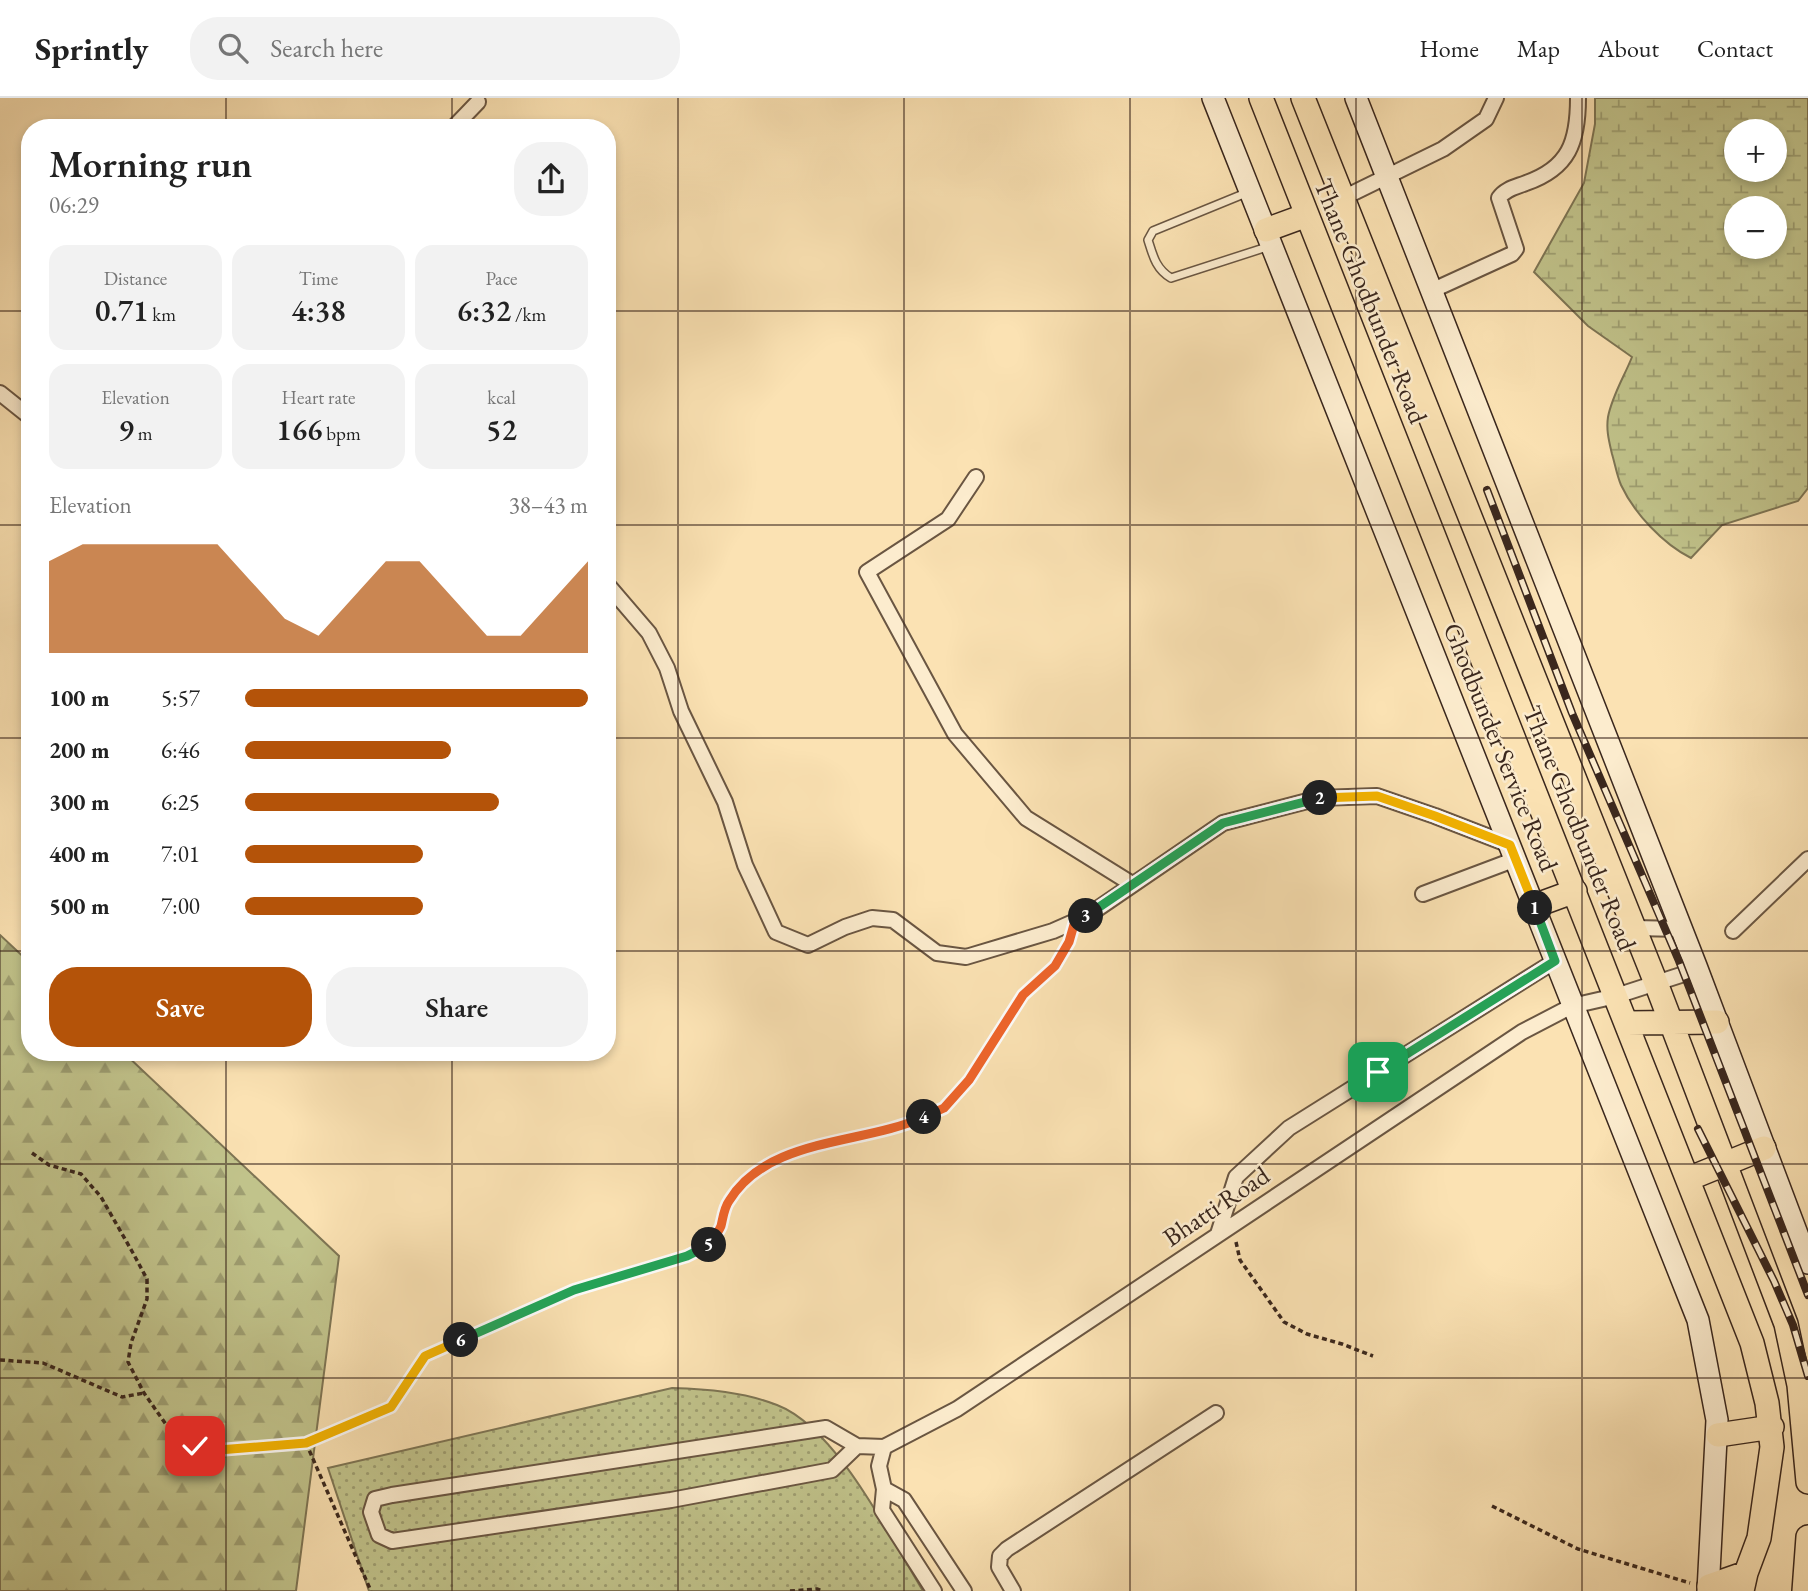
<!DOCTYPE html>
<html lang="en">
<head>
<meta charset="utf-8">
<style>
  :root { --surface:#fff; --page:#f2f2f2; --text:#222; --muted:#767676; --line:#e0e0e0; --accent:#b45309 }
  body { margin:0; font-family:"EB Garamond",serif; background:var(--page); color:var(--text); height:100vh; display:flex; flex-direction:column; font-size:26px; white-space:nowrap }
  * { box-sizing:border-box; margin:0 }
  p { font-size:23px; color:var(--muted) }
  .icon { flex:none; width:38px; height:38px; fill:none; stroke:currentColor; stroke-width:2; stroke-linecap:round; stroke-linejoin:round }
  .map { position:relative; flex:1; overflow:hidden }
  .panel { position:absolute; left:21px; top:21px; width:595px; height:942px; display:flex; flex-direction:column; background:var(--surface); border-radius:28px; box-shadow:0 4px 10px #0003 }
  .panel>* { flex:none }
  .fabs { position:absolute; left:1724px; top:21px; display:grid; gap:14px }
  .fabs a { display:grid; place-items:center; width:63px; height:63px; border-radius:50%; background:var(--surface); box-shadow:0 4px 10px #0003; font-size:35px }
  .pin { position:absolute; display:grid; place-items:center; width:60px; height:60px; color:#fff; margin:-30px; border-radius:14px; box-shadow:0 4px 10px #0006 }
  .km { position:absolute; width:35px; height:35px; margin:-18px; border-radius:50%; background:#222; color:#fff; font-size:19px; line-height:35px; text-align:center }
  .round { display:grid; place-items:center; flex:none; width:74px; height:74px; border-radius:28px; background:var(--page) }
  .headline { display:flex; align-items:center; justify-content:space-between; height:119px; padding:0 28px }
  h1 { font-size:38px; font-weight:600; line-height:52px }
  .stats { display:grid; grid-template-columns:repeat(3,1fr); gap:10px; height:119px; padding:7px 28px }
  .stats div { display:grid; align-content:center; border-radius:18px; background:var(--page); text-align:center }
  .stats b { font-size:30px; font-weight:600 }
  .stats small { font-size:19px; font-weight:400 }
  .stats p { font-size:19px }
  .chart { height:196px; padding:14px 28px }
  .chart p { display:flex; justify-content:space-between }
  .chart svg { width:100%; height:126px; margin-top:7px; fill:var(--accent); opacity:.7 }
  .cta { display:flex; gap:14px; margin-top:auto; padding:14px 28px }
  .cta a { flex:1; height:80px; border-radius:28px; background:var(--accent); color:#fff; font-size:28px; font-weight:600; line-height:80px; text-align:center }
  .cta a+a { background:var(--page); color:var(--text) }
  ul { padding:0 28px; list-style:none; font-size:23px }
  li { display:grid; grid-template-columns:112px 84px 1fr; align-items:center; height:52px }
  li i { height:18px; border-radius:9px; background:var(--accent) }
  header { display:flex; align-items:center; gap:42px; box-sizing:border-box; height:98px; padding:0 35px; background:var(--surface); border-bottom:2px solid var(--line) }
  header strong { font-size:33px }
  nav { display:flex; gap:38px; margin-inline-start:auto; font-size:24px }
  .search { width:490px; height:63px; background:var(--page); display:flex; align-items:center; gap:18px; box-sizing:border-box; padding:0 24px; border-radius:28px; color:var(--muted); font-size:26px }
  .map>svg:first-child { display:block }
  .forest { fill:url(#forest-firs); stroke:#7e7554; stroke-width:2 }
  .wetland { fill:url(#wetland-marsh); stroke:#7e7554; stroke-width:2; fill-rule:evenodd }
  .park { fill:url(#park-dots); stroke:#7e7554; stroke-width:2 }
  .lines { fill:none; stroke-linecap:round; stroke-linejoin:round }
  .lane-casing { stroke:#6a5642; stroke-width:10 }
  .street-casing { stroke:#6a5642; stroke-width:18 }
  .secondary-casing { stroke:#3a271d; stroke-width:24 }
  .primary-casing { stroke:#3a271d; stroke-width:26 }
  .path { stroke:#3a271d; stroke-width:3.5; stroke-dasharray:5 3.5; stroke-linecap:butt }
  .lane { stroke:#fcecce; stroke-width:7 }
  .street { stroke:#fcecce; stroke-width:14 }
  .secondary { stroke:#fcecce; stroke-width:21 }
  .primary { stroke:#fbe2b3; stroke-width:23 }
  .rail-casing { stroke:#3a271d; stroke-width:8 }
  .rail { stroke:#fcecce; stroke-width:5; stroke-dasharray:16; stroke-linecap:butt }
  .split-1-casing { stroke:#fff; stroke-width:14 }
  .split-2-casing { stroke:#fff; stroke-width:14 }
  .split-3-casing { stroke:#fff; stroke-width:14 }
  .split-4-casing { stroke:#fff; stroke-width:14 }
  .split-5-casing { stroke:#fff; stroke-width:14 }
  .split-6-casing { stroke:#fff; stroke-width:14 }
  .split-7-casing { stroke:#fff; stroke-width:14 }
  .split-1 { stroke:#22a559; stroke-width:9 }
  .split-2 { stroke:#f5b400; stroke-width:9 }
  .split-3 { stroke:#22a559; stroke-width:9 }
  .split-4 { stroke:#f0652b; stroke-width:9 }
  .split-5 { stroke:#f0652b; stroke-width:9 }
  .split-6 { stroke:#22a559; stroke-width:9 }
  .split-7 { stroke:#f5b400; stroke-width:9 }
  .grid { fill:none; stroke:#3a271d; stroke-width:2; stroke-opacity:0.55 }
  .labels { text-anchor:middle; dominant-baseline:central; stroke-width:5; stroke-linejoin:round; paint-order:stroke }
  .street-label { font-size:26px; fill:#3a271d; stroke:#fcecce }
</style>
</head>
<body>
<header>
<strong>Sprintly</strong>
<div class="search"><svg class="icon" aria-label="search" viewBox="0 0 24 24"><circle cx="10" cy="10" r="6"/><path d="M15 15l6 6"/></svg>Search here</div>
<nav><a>Home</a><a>Map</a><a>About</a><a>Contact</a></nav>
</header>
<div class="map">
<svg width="1808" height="1493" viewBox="0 0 1808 1493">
  <defs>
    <pattern id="forest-firs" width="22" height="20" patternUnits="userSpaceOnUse" patternTransform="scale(1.75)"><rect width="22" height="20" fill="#c1c38b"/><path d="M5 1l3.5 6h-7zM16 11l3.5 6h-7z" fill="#9e9e71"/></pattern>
    <pattern id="wetland-marsh" width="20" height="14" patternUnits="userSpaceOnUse" patternTransform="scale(1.75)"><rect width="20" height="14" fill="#c1c38b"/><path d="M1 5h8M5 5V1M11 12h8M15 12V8" fill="none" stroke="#9e9e71"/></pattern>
    <pattern id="park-dots" width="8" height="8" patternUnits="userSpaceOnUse" patternTransform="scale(1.75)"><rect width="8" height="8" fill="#c1c38b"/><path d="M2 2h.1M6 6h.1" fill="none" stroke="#9e9e71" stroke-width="1.8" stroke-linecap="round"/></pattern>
  </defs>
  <rect width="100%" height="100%" fill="#fbe2b3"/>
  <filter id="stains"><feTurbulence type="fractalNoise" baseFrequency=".00286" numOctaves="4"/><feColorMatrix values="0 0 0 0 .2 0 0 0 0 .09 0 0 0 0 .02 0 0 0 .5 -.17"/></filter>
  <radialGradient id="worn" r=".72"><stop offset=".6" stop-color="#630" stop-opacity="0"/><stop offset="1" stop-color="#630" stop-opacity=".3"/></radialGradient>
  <!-- forest -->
  <path class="forest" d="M0 837 30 865V954H123L339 1158 296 1493H0Z"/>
  <!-- wetland -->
  <path class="wetland" d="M1595 0H1808V390L1798 403 1722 427 1691 460C1663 446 1634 415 1621 387 1617 378 1615 366 1612 356 1609 343 1606 332 1608 319 1612 298 1624 279 1632 259L1588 228 1534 174 1584 85 1595 26ZM1736 33H1774V72H1736ZM1736 110H1774V149H1736Z"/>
  <!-- park -->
  <path class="park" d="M672 1290C707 1291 744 1294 777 1307 837 1330 890 1439 923 1493H369L328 1370Z"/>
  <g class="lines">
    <defs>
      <path id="lane" d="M1246 95 1153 133 1148 142C1153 158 1156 171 1171 180L1270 148"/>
      <path id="street" d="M453 30 478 4
        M1343 100 1443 51 1486 21 1496 0
        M1431 193 1512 156 1516 151 1499 100C1505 91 1516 89 1526 85 1569 70 1578 44 1578 0
        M0 295 30 319
        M976 379 948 421 867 474 955 636 1026 720 1132 786
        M607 486 649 535 667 570 681 613 725 704 745 767 776 834 808 847 845 829 872 820 893 822 937 855 966 859 1053 833 1087 818 1223 725 1319 700 1377 698 1435 718 1510 747
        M1423 796 1516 761
        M1634 830 1682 831
        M1733 833 1808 761
        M1218 1136 1236 1079 1289 1030 1555 863
        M857 1348 832 1372 671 1402 392 1443 379 1437 371 1414 375 1401 392 1397 826 1330 857 1348 884 1349
        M884 1391 904 1402 964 1493
        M934 1493 882 1412 884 1391 879 1368 884 1349 957 1311 1522 934 1572 908 1616 898 1656 885 1681 877 1696 868
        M1013 1493 999 1469 1000 1458 1007 1451 1216 1315"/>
      <path id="secondary" d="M1213 0 1698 1222 1717 1322 1708 1493
        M1356 0 1696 868 1808 1165"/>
      <path id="primary" d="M1261 0 1752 1245 1767 1305 1772 1349 1759 1440 1746 1475 1742 1493
        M1303 0 1656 885 1786 1226 1799 1287 1808 1384
        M1266 132 1307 117
        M1534 808 1575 793
        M1627 925 1717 924
        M1688 1081 1764 1050
        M1718 1337 1772 1329
        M1709 1488 1746 1475
        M1804 1493 1808 1439"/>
    </defs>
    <!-- lane casing -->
    <use href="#lane" class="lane-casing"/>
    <!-- street casing -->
    <use href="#street" class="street-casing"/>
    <!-- secondary casing -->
    <use href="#secondary" class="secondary-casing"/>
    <!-- primary casing -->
    <use href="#primary" class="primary-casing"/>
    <!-- path -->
    <path class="path" d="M32 1055 49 1067 81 1076 101 1099 133 1155 147 1181V1201L131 1245 128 1264 144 1295 172 1335 195 1348 219 1352 306 1345 391 1309 425 1258 574 1192 687 1158 709 1146 720 1132 728 1104 747 1081 765 1068 786 1056 902 1029 944 1010 969 982 1023 897 1055 868 1070 842
      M1236 1144 1240 1162 1284 1224 1307 1236 1342 1246 1373 1258
      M0 1262 43 1265 122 1299 144 1295
      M306 1345 371 1493
      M1492 1408 1578 1451 1690 1485
      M790 1493 817 1491 823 1493"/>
    <!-- lane -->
    <use href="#lane" class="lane"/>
    <!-- street -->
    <use href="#street" class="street"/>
    <!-- secondary -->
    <use href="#secondary" class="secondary"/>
    <!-- primary -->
    <use href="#primary" class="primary"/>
    <defs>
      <path id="rail" d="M1487 392 1572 615 1679 863 1808 1197
        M1698 1031 1774 1183 1793 1227 1808 1278"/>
    </defs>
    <!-- rail casing -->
    <use href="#rail" class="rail-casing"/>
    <!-- rail -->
    <use href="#rail" class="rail"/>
  </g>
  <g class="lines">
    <defs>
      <path id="split-1" d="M1378 974 1555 863 1535 810"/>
      <path id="split-2" d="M1320 700 1377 698 1435 718 1510 747 1535 810"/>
      <path id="split-3" d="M1086 818 1223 725 1320 700"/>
      <path id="split-4" d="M924 1019 944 1010 969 982 1023 897 1055 868 1069 844 1075 823 1086 818"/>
      <path id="split-5" d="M709 1147C713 1141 718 1135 721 1128 723 1120 724 1110 729 1103 768 1039 862 1047 924 1019"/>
      <path id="split-6" d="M461 1242 574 1192 687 1158 709 1147"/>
      <path id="split-7" d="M195 1348 219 1352 306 1345 391 1309 425 1258 461 1242"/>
    </defs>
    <!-- split-1 casing -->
    <use href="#split-1" class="split-1-casing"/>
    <!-- split-2 casing -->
    <use href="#split-2" class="split-2-casing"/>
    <!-- split-3 casing -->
    <use href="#split-3" class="split-3-casing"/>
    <!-- split-4 casing -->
    <use href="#split-4" class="split-4-casing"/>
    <!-- split-5 casing -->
    <use href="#split-5" class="split-5-casing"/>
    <!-- split-6 casing -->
    <use href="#split-6" class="split-6-casing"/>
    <!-- split-7 casing -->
    <use href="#split-7" class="split-7-casing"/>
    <!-- split-1 -->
    <use href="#split-1" class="split-1"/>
    <!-- split-2 -->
    <use href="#split-2" class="split-2"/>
    <!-- split-3 -->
    <use href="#split-3" class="split-3"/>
    <!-- split-4 -->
    <use href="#split-4" class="split-4"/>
    <!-- split-5 -->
    <use href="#split-5" class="split-5"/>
    <!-- split-6 -->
    <use href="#split-6" class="split-6"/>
    <!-- split-7 -->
    <use href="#split-7" class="split-7"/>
  </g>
  <!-- grid -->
  <path class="grid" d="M226 0V30M452 0V30M678 0V1493M904 0V1493M1130 0V1493M1356 0V1493M1582 0V1493M0 213H30M607 213H1808M0 427H30M607 427H1808M0 640H30M607 640H1808M0 853H30M607 853H1808M226 954V1493M452 954V1493M0 1066H1808M0 1280H1808"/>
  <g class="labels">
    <!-- street labels -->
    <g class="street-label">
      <text transform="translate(1371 203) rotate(68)">Thane Ghodbunder Road</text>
      <text transform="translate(1501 649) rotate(68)">Ghodbunder Service Road</text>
      <text transform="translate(1580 730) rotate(68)">Thane Ghodbunder Road</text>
      <text transform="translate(1216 1108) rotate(-34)">Bhatti Road</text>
    </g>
  </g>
  <rect width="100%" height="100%" filter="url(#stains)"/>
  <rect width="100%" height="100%" fill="url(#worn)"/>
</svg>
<div class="fabs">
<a>+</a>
<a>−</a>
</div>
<div class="pin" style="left:1378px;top:974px;background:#1e9e55"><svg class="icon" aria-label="arrive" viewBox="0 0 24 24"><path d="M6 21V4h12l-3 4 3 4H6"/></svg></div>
<div class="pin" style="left:195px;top:1348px;background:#d93025"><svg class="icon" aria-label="check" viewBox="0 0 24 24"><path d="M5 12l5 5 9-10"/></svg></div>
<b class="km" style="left:1535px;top:810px">1</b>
<b class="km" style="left:1320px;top:700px">2</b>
<b class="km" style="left:1086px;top:818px">3</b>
<b class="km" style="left:924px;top:1019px">4</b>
<b class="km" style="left:709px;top:1147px">5</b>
<b class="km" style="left:461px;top:1242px">6</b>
<section class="panel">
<div class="headline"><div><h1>Morning run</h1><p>06:29</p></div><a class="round"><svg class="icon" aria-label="share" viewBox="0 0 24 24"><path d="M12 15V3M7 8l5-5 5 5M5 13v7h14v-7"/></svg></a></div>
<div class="stats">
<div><p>Distance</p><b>0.71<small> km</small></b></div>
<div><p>Time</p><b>4:38</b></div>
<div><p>Pace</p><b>6:32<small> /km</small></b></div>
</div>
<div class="stats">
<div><p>Elevation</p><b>9<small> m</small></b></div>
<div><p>Heart rate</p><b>166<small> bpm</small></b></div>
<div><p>kcal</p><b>52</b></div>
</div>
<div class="chart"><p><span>Elevation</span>38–43 m</p>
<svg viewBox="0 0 160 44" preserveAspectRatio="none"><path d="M0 44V12L10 6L20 6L30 6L40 6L50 6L60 19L70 32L80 38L90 25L100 12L110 12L120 25L130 38L140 38L150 25L160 12V44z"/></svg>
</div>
<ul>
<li><b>100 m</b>5:57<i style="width:100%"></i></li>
<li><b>200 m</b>6:46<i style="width:60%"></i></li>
<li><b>300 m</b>6:25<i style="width:74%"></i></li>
<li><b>400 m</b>7:01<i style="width:52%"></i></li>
<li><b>500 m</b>7:00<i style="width:52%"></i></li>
</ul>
<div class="cta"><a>Save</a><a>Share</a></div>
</section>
</div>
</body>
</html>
